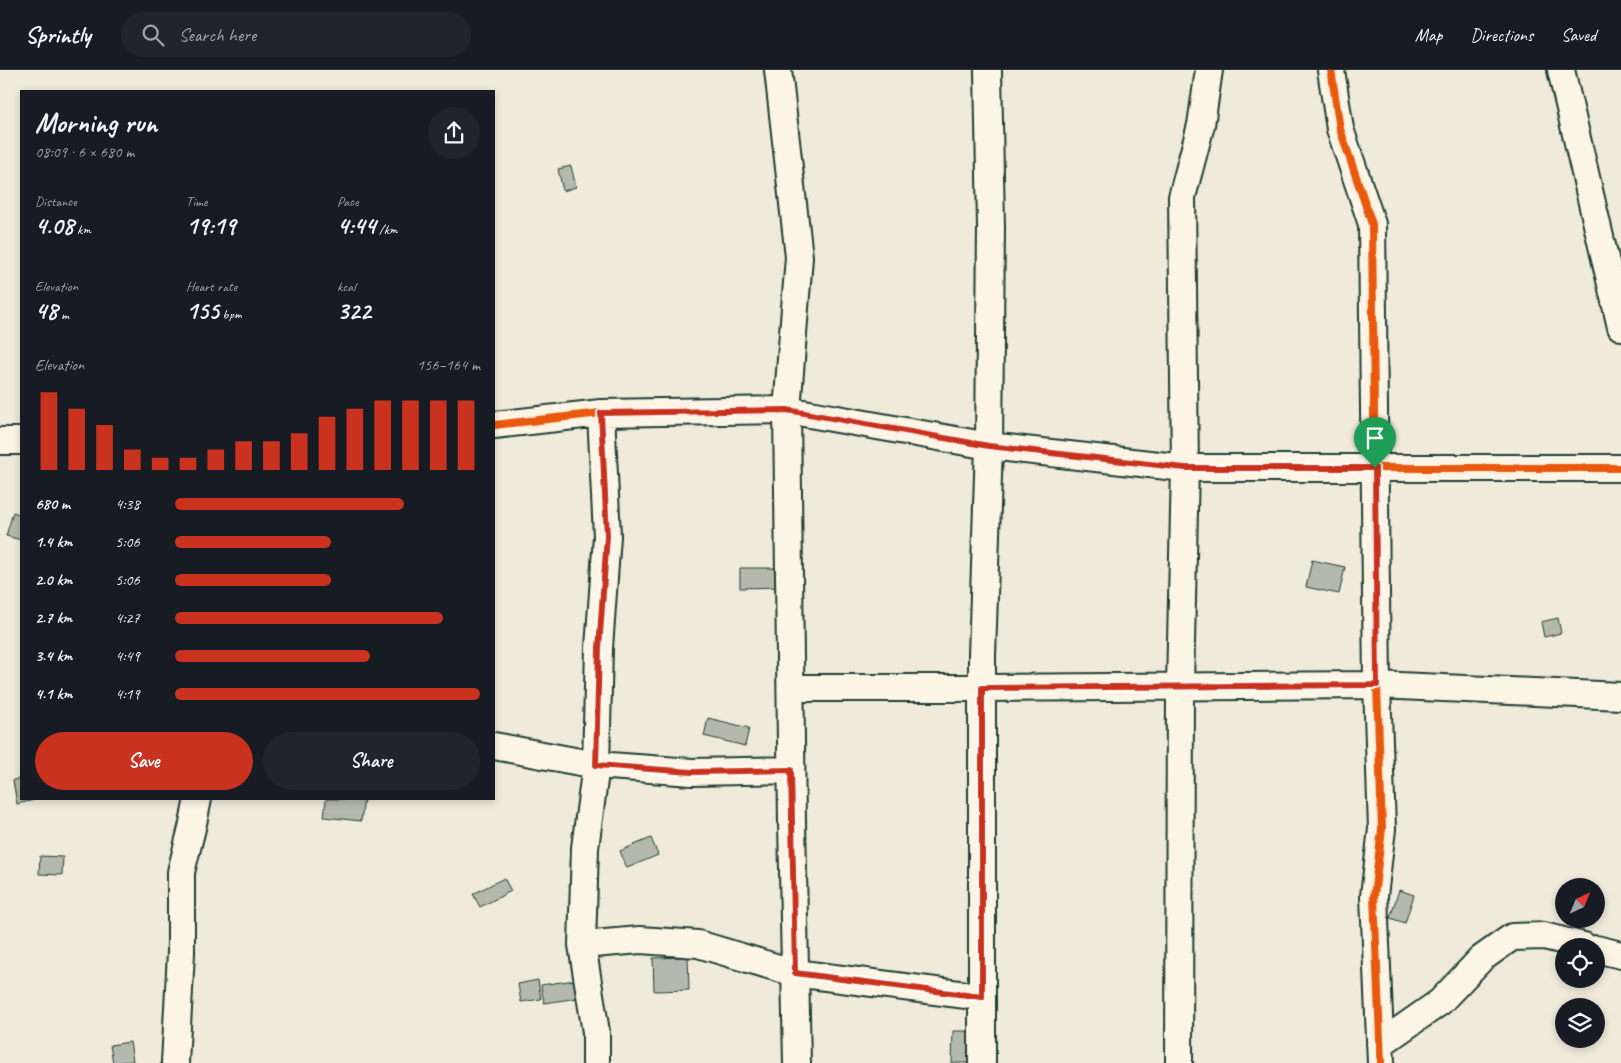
<!DOCTYPE html>
<html lang="en">
<head>
<meta charset="utf-8">
<style>
  :root { --surface:#171b24; --page:#20242c; --text:#f1f3f6; --muted:#9ea1a6; --line:#363941; --accent:#c8321e }
  body { margin:0; font-family:Caveat,sans-serif; background:var(--page); color:var(--text); height:100vh; display:flex; flex-direction:column; font-size:19px; white-space:nowrap }
  * { box-sizing:border-box; margin:0 }
  p { font-size:16px; color:var(--muted) }
  .icon { flex:none; width:28px; height:28px; fill:none; stroke:currentColor; stroke-width:2; stroke-linecap:round; stroke-linejoin:round }
  .map { position:relative; flex:1; overflow:hidden }
  .side { position:absolute; left:20px; top:20px; width:475px; height:710px; display:flex; flex-direction:column; background:var(--surface); border-radius:0px; box-shadow:0 2px 8px #0003 }
  .side>* { flex:none }
  .needle { width:32px; rotate:44deg }
  .fabs { position:absolute; left:1555px; top:808px; display:grid; gap:10px }
  .fabs a { display:grid; place-items:center; width:50px; height:50px; border-radius:50%; background:var(--surface); box-shadow:0 2px 8px #0003; font-size:25px }
  .pin { position:absolute; display:grid; place-items:center; width:42px; height:42px; color:#fff; margin:-51px -21px; border-radius:50% 50% 50% 0; rotate:-45deg; box-shadow:0 0 5px #0007 }
  .pin .icon { rotate:45deg }
  .round { display:grid; place-items:center; flex:none; width:52px; height:52px; border-radius:26px; background:var(--page) }
  .overview { display:flex; align-items:center; justify-content:space-between; height:85px; padding:0 15px }
  h1 { font-size:28px; font-weight:800; line-height:38px }
  .stats { display:grid; grid-template-columns:repeat(3,1fr); gap:8px; height:85px; padding:5px 15px }
  .stats div { display:grid; align-content:center }
  .stats b { font-size:25px; font-weight:800 }
  .stats small { font-size:14px; font-weight:400 }
  .stats p { font-size:14px }
  .chart { height:140px; padding:10px 15px }
  .chart p { display:flex; justify-content:space-between }
  .chart svg { width:100%; height:90px; margin-top:5px; stroke:var(--accent); stroke-width:6 }
  .action { display:flex; gap:10px; margin-top:auto; padding:10px 15px }
  .action a { flex:1; height:58px; border-radius:30px; background:var(--accent); color:#fff; font-size:20px; font-weight:800; line-height:58px; text-align:center }
  .action a+a { background:var(--page); color:var(--text) }
  ul { padding:0 15px; list-style:none; font-size:16px }
  li { display:grid; grid-template-columns:80px 60px 1fr; align-items:center; height:38px }
  li i { height:12px; border-radius:6px; background:var(--accent) }
  header { display:flex; align-items:center; gap:30px; box-sizing:border-box; height:70px; padding:0 25px; background:var(--surface); border-bottom:1px solid var(--line) }
  header strong { font-size:24px }
  nav { display:flex; gap:28px; margin-inline-start:auto; font-size:18px }
  .search { width:350px; height:45px; background:var(--page); display:flex; align-items:center; gap:12px; box-sizing:border-box; padding:0 18px; border-radius:28px; color:var(--muted); font-size:19px }
  .map>svg:first-child { display:block }
  .building { fill:#b5b9ad; stroke:#1f3d34 }
  .lines { fill:none; stroke-linecap:round; stroke-linejoin:round }
  .street-casing { stroke:#1f3d34; stroke-width:30 }
  .street { stroke:#fcf5e5; stroke-width:26 }
  .cycleway-casing { stroke:#fcf5e5; stroke-width:11 }
  .cycleway { stroke:#e8590c; stroke-width:8 }
  .route-casing { stroke:#fff; stroke-width:10 }
  .route { stroke:#c8321e; stroke-width:6 }
</style>
</head>
<body>
<header>
<strong>Sprintly</strong>
<div class="search"><svg class="icon" aria-label="search" viewBox="0 0 24 24"><circle cx="10" cy="10" r="6"/><path d="M15 15l6 6"/></svg>Search here</div>
<nav><a>Map</a><a>Directions</a><a>Saved</a></nav>
</header>
<div class="map">
<svg width="1621" height="993" viewBox="0 0 1621 993">
  <rect width="100%" height="100%" fill="#efeada"/>
  <filter id="ink" filterUnits="userSpaceOnUse"><feTurbulence type="fractalNoise" baseFrequency=".02" numOctaves="2"/><feDisplacementMap in="SourceGraphic" scale="10" xChannelSelector="R" yChannelSelector="G"/><feConvolveMatrix kernelMatrix="1 2 1 2 8 2 1 2 1" color-interpolation-filters="sRGB"/></filter>
  <g filter="url(#ink)">
    <!-- building -->
    <path class="building" d="M571 96 576 117 563 121 558 99Z
      M13 442 21 445V470L6 466Z
      M1312 490 1345 497 1339 524 1306 517Z
      M740 498H781V517L740 518Z
      M1558 548 1561 563 1544 567 1541 552Z
      M708 648 749 658 745 676 704 666Z
      M21 708V729H33L34 730 17 734 13 710Z
      M326 729H364L361 751 324 747Z
      M651 768 658 785 627 798 620 781Z
      M40 786 63 787 62 805 39 804Z
      M504 808 511 821 480 837 473 824Z
      M1399 820 1414 825 1405 853 1390 848Z
      M688 887 689 920 654 921 653 888Z
      M538 910 541 929 521 932 518 914Z
      M575 910 578 928 544 933 541 915Z
      M953 961H969V993H952Z
      M130 972 133 991 113 993 110 975Z"/>
    <g class="lines">
      <defs>
        <path id="street" d="M778 0 799 187 787 340 792 753 797 993
          M1331 0 1340 59 1372 154 1377 615 1382 759 1374 826 1381 993
          M1561 0 1621 257
          M494 355 601 343 787 340 989 376 1185 398H1621
          M0 371H21
          M791 618H982L1377 615 1621 626
          M494 676 596 695 692 702 791 700
          M582 875 640 870 698 874 795 903 982 927
          M1596 879 1621 885
          M1380 974 1440 932 1481 889 1512 867 1544 866 1584 876
          M175 993 181 883V802L192 758 198 729
          M596 993V962L582 875 585 778 596 695 599 578 607 466 601 343
          M982 993V585L989 376 991 157 988 0
          M1179 993 1180 616 1185 398 1182 127 1201 55 1209 0"/>
      </defs>
      <!-- street casing -->
      <use href="#street" class="street-casing"/>
      <!-- street -->
      <use href="#street" class="street"/>
      <defs>
        <path id="cycleway" d="M1331 0 1340 59 1372 154 1377 615 1382 759 1374 826 1381 993
          M494 355 601 343 787 340 989 376 1185 398H1621"/>
      </defs>
      <!-- cycleway casing -->
      <use href="#cycleway" class="cycleway-casing"/>
      <!-- cycleway -->
      <use href="#cycleway" class="cycleway"/>
    </g>
  </g>
  <g class="lines" filter="url(#ink)">
    <defs>
      <path id="route" d="M787 340 989 376 1185 398H1375L1377 615 982 618V927L795 903 791 700 692 702 596 695 599 578 607 466 601 343Z"/>
    </defs>
    <!-- route casing -->
    <use href="#route" class="route-casing"/>
    <!-- route -->
    <use href="#route" class="route"/>
  </g>
</svg>
<div class="fabs">
<a><svg class="needle" viewBox="-14 -14 28 28"><path d="M0-13l5 13h-10z" fill="#e53935"/><path d="M0 13l5-13h-10z" fill="#9ea1a6"/></svg></a>
<a><svg class="icon" aria-label="locate" viewBox="0 0 24 24"><circle cx="12" cy="12" r="6"/><path d="M12 2v4M12 18v4M2 12h4M18 12h4"/></svg></a>
<a><svg class="icon" aria-label="layers" viewBox="0 0 24 24"><path d="M12 4l9 5-9 5-9-5zM3 14l9 5 9-5"/></svg></a>
</div>
<div class="pin" style="left:1375px;top:398px;background:#1e9e55"><svg class="icon" aria-label="arrive" viewBox="0 0 24 24"><path d="M6 21V4h12l-3 4 3 4H6"/></svg></div>
<section class="side">
<div class="overview"><div><h1>Morning run</h1><p>08:09 · 6 × 680 m</p></div><a class="round"><svg class="icon" aria-label="share" viewBox="0 0 24 24"><path d="M12 15V3M7 8l5-5 5 5M5 13v7h14v-7"/></svg></a></div>
<div class="stats">
<div><p>Distance</p><b>4.08<small> km</small></b></div>
<div><p>Time</p><b>19:19</b></div>
<div><p>Pace</p><b>4:44<small> /km</small></b></div>
</div>
<div class="stats">
<div><p>Elevation</p><b>48<small> m</small></b></div>
<div><p>Heart rate</p><b>155<small> bpm</small></b></div>
<div><p>kcal</p><b>322</b></div>
</div>
<div class="chart"><p><span>Elevation</span>156–164 m</p>
<svg viewBox="0 0 160 44" preserveAspectRatio="none"><path d="M5 44V6M15 44V14M25 44V22M35 44V34M45 44V38M55 44V38M65 44V34M75 44V30M85 44V30M95 44V26M105 44V18M115 44V14M125 44V10M135 44V10M145 44V10M155 44V10"/></svg>
</div>
<ul>
<li><b>680 m</b>4:38<i style="width:75%"></i></li>
<li><b>1.4 km</b>5:06<i style="width:51%"></i></li>
<li><b>2.0 km</b>5:06<i style="width:51%"></i></li>
<li><b>2.7 km</b>4:27<i style="width:88%"></i></li>
<li><b>3.4 km</b>4:49<i style="width:64%"></i></li>
<li><b>4.1 km</b>4:19<i style="width:100%"></i></li>
</ul>
<div class="action"><a>Save</a><a>Share</a></div>
</section>
</div>
</body>
</html>
